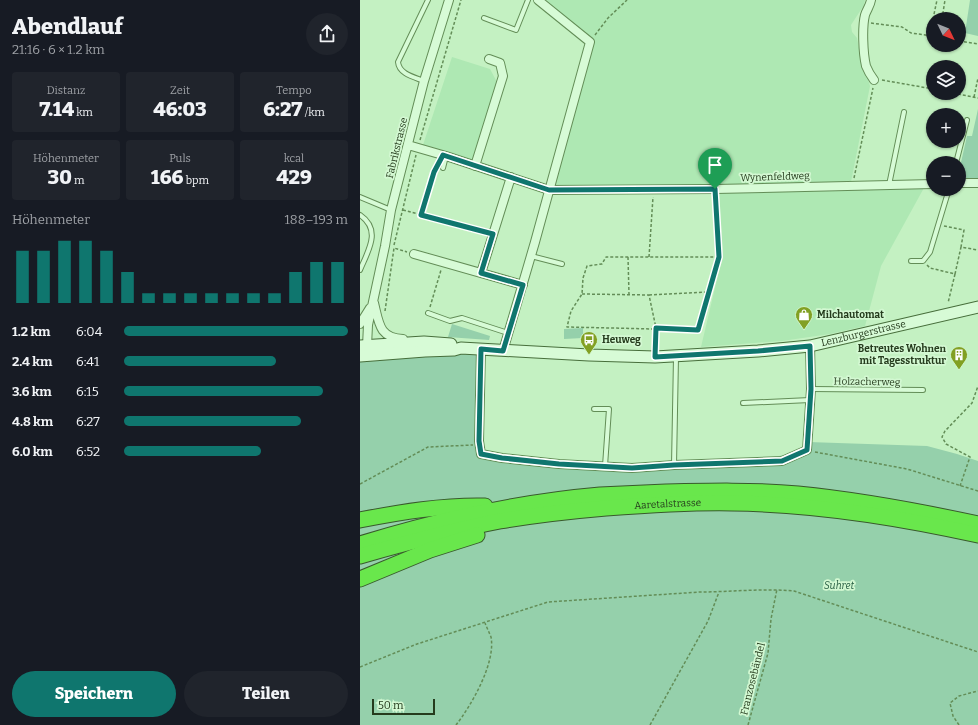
<!DOCTYPE html>
<html lang="de">
<head>
<meta charset="utf-8">
<style>
  :root { --surface:#171b24; --page:#20242c; --text:#f1f3f6; --muted:#9ea1a6; --accent:#0f766e }
  body { margin:0; font-family:Bitter,serif; background:var(--page); color:var(--text); height:100vh; display:flex; flex-direction:column; font-size:15px; white-space:nowrap }
  * { box-sizing:border-box; margin:0 }
  p { font-size:13px; color:var(--muted) }
  .icon { flex:none; width:22px; height:22px; fill:none; stroke:currentColor; stroke-width:2; stroke-linecap:round; stroke-linejoin:round }
  .map { position:relative; flex:1; overflow:hidden }
  .drawer { display:flex; flex-direction:column; background:var(--surface); width:360px }
  .drawer>* { flex:none }
  .needle { width:26px; rotate:133deg }
  .fabs { position:absolute; left:566px; top:12px; display:grid; gap:8px }
  .fabs a { display:grid; place-items:center; width:40px; height:40px; border-radius:50%; background:var(--surface); box-shadow:0 1px 3px #0004; font-size:20px }
  .scale { position:absolute; left:12px; bottom:10px; width:63px; box-sizing:border-box; padding-left:4px; border:2px solid #253b1d; border-top:0; font-size:11px; line-height:14px; white-space:nowrap; color:#253b1d; -webkit-text-stroke:3px #d3f8d2; paint-order:stroke }
  .pin { position:absolute; display:grid; place-items:center; width:34px; height:34px; color:#fff; margin:-41px -17px; border-radius:50% 50% 50% 0; rotate:-45deg; box-shadow:0 0 4px #0007 }
  .pin .icon { rotate:45deg }
  .round { display:grid; place-items:center; flex:none; width:42px; height:42px; border-radius:21px; background:var(--page) }
  .summary { display:flex; align-items:center; justify-content:space-between; height:68px; padding:0 12px }
  h1 { font-size:22px; font-weight:800; line-height:30px }
  .figures { display:grid; grid-template-columns:repeat(3,1fr); gap:6px; height:68px; padding:4px 12px }
  .figures div { display:grid; align-content:center; border-radius:4px; background:var(--page); text-align:center }
  .figures b { font-size:20px; font-weight:800 }
  .figures small { font-size:11px; font-weight:400 }
  .figures p { font-size:11px }
  .chart { height:112px; padding:8px 12px }
  .chart p { display:flex; justify-content:space-between }
  .chart svg { width:100%; height:72px; margin-top:4px; stroke:var(--accent); stroke-width:6 }
  .cta { display:flex; gap:8px; margin-top:auto; padding:8px 12px }
  .cta a { flex:1; height:46px; border-radius:24px; background:var(--accent); color:#fff; font-size:16px; font-weight:800; line-height:46px; text-align:center }
  .cta a+a { background:var(--page); color:var(--text) }
  ul { padding:0 12px; list-style:none; font-size:13px }
  li { display:grid; grid-template-columns:64px 48px 1fr; align-items:center; height:30px }
  li i { height:10px; border-radius:5px; background:var(--accent) }
  main { display:flex; flex:1; min-height:0 }
  .map>svg:first-child { display:block }
  .farmland { fill:#aee8b3 }
  .green { fill:#95d0ab }
  .lines { fill:none; stroke-linecap:round; stroke-linejoin:round }
  .service-casing { stroke:#638d57; stroke-width:6 }
  .minor-casing { stroke:#638d57; stroke-width:10 }
  .secondary-casing { stroke:#476e3b; stroke-width:13 }
  .motorway-casing { stroke:#395a2c; stroke-width:17 }
  .path { stroke:#638d57; stroke-width:1.5; stroke-dasharray:3 2; stroke-linecap:butt }
  .service { stroke:#d7fbd6; stroke-width:4 }
  .minor { stroke:#d7fbd6; stroke-width:8 }
  .secondary { stroke:#d7fbd6; stroke-width:11 }
  .motorway { stroke:#69e74c; stroke-width:15 }
  .route-casing { stroke:#fff; stroke-width:8 }
  .route { stroke:#0f766e; stroke-width:5 }
  .labels { text-anchor:middle; dominant-baseline:central; stroke-width:3.5; stroke-linejoin:round; paint-order:stroke }
  .street-label { font-size:10px; fill:#253b1d; stroke:#d3f8d2 }
  .poi-label { font-size:10px; font-weight:bold; fill:#253b1d; stroke:#d3f8d2; text-anchor:start }
  .park-label { font-size:10px; font-style:italic; fill:#22593e; stroke:#d3f8d2 }
</style>
</head>
<body>
<main>
<section class="drawer">
<div class="summary"><div><h1>Abendlauf</h1><p>21:16 · 6 × 1.2 km</p></div><a class="round"><svg class="icon" aria-label="share" viewBox="0 0 24 24"><path d="M12 15V3M7 8l5-5 5 5M5 13v7h14v-7"/></svg></a></div>
<div class="figures">
<div><p>Distanz</p><b>7.14<small> km</small></b></div>
<div><p>Zeit</p><b>46:03</b></div>
<div><p>Tempo</p><b>6:27<small> /km</small></b></div>
</div>
<div class="figures">
<div><p>Höhenmeter</p><b>30<small> m</small></b></div>
<div><p>Puls</p><b>166<small> bpm</small></b></div>
<div><p>kcal</p><b>429</b></div>
</div>
<div class="chart"><p><span>Höhenmeter</span>188–193 m</p>
<svg viewBox="0 0 160 44" preserveAspectRatio="none"><path d="M5 44V12M15 44V12M25 44V6M35 44V6M45 44V12M55 44V25M65 44V38M75 44V38M85 44V38M95 44V38M105 44V38M115 44V38M125 44V38M135 44V25M145 44V19M155 44V19"/></svg>
</div>
<ul>
<li><b>1.2 km</b>6:04<i style="width:100%"></i></li>
<li><b>2.4 km</b>6:41<i style="width:68%"></i></li>
<li><b>3.6 km</b>6:15<i style="width:89%"></i></li>
<li><b>4.8 km</b>6:27<i style="width:79%"></i></li>
<li><b>6.0 km</b>6:52<i style="width:61%"></i></li>
</ul>
<div class="cta"><a>Speichern</a><a>Teilen</a></div>
</section>
<div class="map">
<svg width="618" height="725" viewBox="0 0 618 725">
  <rect width="100%" height="100%" fill="#c4f1c2"/>
  <!-- farmland -->
  <path class="farmland" d="M178 0H505L504 5 491 25 492 32 497 38 500 53 510 86 490 187 565 186 521 266 505 326 470 334 422 341 341 347 362 258 357 192 189 190 230 42Z
    M92 57 130 69 137 82 113 160 63 145Z"/>
  <!-- green -->
  <path class="green" d="M610 0H618V36L605 33Z
    M618 109V179H599V171L607 136H612Z
    M92 324 130 336 129 340 88 337Z
    M223 328V338L204 339V329Z
    M121 349V453L272 468 391 462 447 450 448 442 567 446 597 454 618 461V725H0V351Z"/>
  <g class="lines">
    <defs>
      <path id="service" d="M124 18 156 30 168 0
        M64 81C54 77 39 74 38 62L68 0
        M596 163 607 120
        M83 168 86 156
        M529 185 544 112
        M0 197 31 210
        M0 215C22 230 8 251 0 270
        M171 256 202 264
        M551 261H563L570 252 589 189
        M68 313 90 321 102 318 148 333
        M451 389 563 390
        M383 403 450 400
        M234 409H249L245 466
        M314 465 316 357"/>
      <path id="minor" d="M511 0C510 6 507 9 505 15 502 27 503 53 506 66 508 71 511 76 514 80
        M48 145 86 156 189 190 355 189 573 184
        M115 166 143 76 140 63 129 59
        M599 183H618
        M54 254 163 285
        M121 273 151 177
        M14 303C19 323 19 338 43 339
        M0 324 10 308
        M7 346 8 325 25 246 31 210 64 81 89 0
        M121 349 119 441 121 454 142 458 199 464 272 468 314 465 422 461 447 450 451 389 450 346
        M143 351 175 242 230 42 178 0"/>
      <g id="secondary">
        <path d="M0 346 64 342 91 344"/>
        <path id="s1" d="M0 356 65 351 94 350 101 348 229 355 295 357 398 351 450 346 618 307"/>
      </g>
      <g id="motorway">
        <path d="M0 520C41 512 83 505 125 506"/>
        <path d="M0 544C78 520 159 502 240 495 262 494 284 493 306 492 350 491 394 490 438 494 499 500 558 511 618 524"/>
        <path id="s2" d="M0 556C46 543 93 530 140 521 175 515 211 511 246 508 288 505 330 502 372 503 455 504 537 517 618 535"/>
        <path d="M0 579 70 550 117 535"/>
      </g>
    </defs>
    <!-- service casing -->
    <use href="#service" class="service-casing"/>
    <!-- minor casing -->
    <use href="#minor" class="minor-casing"/>
    <!-- secondary casing -->
    <use href="#secondary" class="secondary-casing"/>
    <!-- motorway casing -->
    <use href="#motorway" class="motorway-casing"/>
    <!-- path -->
    <path class="path" d="M573 19 577 0
      M582 19 585 0
      M511 23 542 27 551 33 573 36
      M235 35 248 18 267 0
      M570 36 573 20
      M599 41 618 44
      M522 80 573 89
      M593 93 618 98
      M614 97 618 78
      M60 140 101 0
      M494 178 513 88
      M355 197 359 257 338 330 207 327 211 311 222 294 223 278 227 266 242 264 246 257H359
      M43 210 126 232
      M61 215 74 172 76 167
      M584 226 604 230 601 247
      M34 245 56 155
      M268 257 269 295
      M289 257 293 197
      M567 265 570 268 595 274 588 303
      M595 274 601 247 618 250
      M222 294 289 295 296 328V347
      M289 295 349 292
      M70 307 81 270
      M25 311 34 248 47 252
      M455 452 547 469 618 491
      M0 484 68 447 113 445
      M600 486 610 457 586 444 582 437 585 431 612 403 618 386
      M0 667 57 644 188 602 340 592C371 592 403 588 434 591L618 652
      M96 725C111 706 136 663 131 637 129 632 127 628 125 623
      M290 725 348 621 359 592
      M388 725 408 653 411 619 417 589
      M599 725 593 716 590 703 599 696 618 691"/>
    <!-- service -->
    <use href="#service" class="service"/>
    <!-- minor -->
    <use href="#minor" class="minor"/>
    <!-- secondary -->
    <use href="#secondary" class="secondary"/>
    <!-- motorway -->
    <use href="#motorway" class="motorway"/>
  </g>
  <g class="lines">
    <defs>
      <path id="route" d="M83 155 189 190 355 189 359 257 338 330 296 328 295 357 398 351 450 346 451 389 447 450 422 461 314 465 272 468 199 464 142 458 121 454 119 441 121 349 143 351 163 285 121 273 133 234 61 215 74 172Z"/>
    </defs>
    <!-- route casing -->
    <use href="#route" class="route-casing"/>
    <!-- route -->
    <use href="#route" class="route"/>
  </g>
  <!-- icons -->
  <defs>
    <symbol id="shop-pin" viewBox="-11 -11 22 30"><path d="M0 17L-7.5 6A9.5 9.5 0 1 1 7.5 6Z" fill="#82a023" stroke="#d3f8d2"/><path d="M-5-2.5h2.3a2.7 3.5 0 0 1 5.4 0H5L5.5 6h-11ZM-1.5-2.5h3a1.5 2.3 0 0 0-3 0Z" fill="#fff"/></symbol>
    <symbol id="bus-pin" viewBox="-11 -11 22 30"><path d="M0 17L-7.5 6A9.5 9.5 0 1 1 7.5 6Z" fill="#82a023" stroke="#d3f8d2"/><path d="M-5-6H5V4H4V6H2V4H-2V6H-4V4H-5ZM-3.5-4V0h7V-4ZM-3.5 1.2v1.5H-2V1.2ZM2 1.2v1.5H3.5V1.2Z" fill="#fff"/></symbol>
    <symbol id="building-pin" viewBox="-11 -11 22 30"><path d="M0 17L-7.5 6A9.5 9.5 0 1 1 7.5 6Z" fill="#82a023" stroke="#d3f8d2"/><path d="M-4-6H4V6H1V3H-1V6H-4ZM-2.5-4.3h1.7v1.8h-1.7ZM.8-4.3h1.7v1.8H.8ZM-2.5-1h1.7V.8h-1.7ZM.8-1h1.7V.8H.8Z" fill="#fff"/></symbol>
  </defs>
  <g fill-rule="evenodd">
    <use href="#shop-pin" x="434" y="305" width="20" height="27"/>
    <use href="#bus-pin" x="219" y="330" width="20" height="27"/>
    <use href="#building-pin" x="589" y="345" width="20" height="27"/>
  </g>
  <g class="labels">
    <!-- street labels -->
    <g class="street-label">
      <text transform="translate(37 148) rotate(-76)">Fabrikstrasse</text>
      <text transform="translate(415 177) rotate(-2)">Wynenfeldweg</text>
      <text stroke="none"><textPath href="#s1" startOffset="506">Lenzburgerstrasse</textPath></text>
      <text transform="translate(507 382) rotate(1)">Holzacherweg</text>
      <text stroke="none"><textPath href="#s2" startOffset="313">Aaretalstrasse</textPath></text>
      <text transform="translate(393 679) rotate(-76)">Franzosebändel</text>
    </g>
    <!-- poi labels -->
    <g class="poi-label">
      <text x="457" y="315">Milchautomat</text>
      <text x="242" y="340">Heuweg</text>
      <text x="586" y="349" text-anchor="end">Betreutes Wohnen<tspan x="586" dy="12">mit Tagesstruktur</tspan></text>
    </g>
    <!-- park labels -->
    <g class="park-label">
      <text x="479" y="586">Suhret</text>
    </g>
  </g>
</svg>
<div class="fabs">
<a><svg class="needle" viewBox="-14 -14 28 28"><path d="M0-13l5 13h-10z" fill="#e53935"/><path d="M0 13l5-13h-10z" fill="#9ea1a6"/></svg></a>
<a><svg class="icon" aria-label="layers" viewBox="0 0 24 24"><path d="M12 4l9 5-9 5-9-5zM3 14l9 5 9-5"/></svg></a>
<a>+</a>
<a>−</a>
</div>
<div class="scale">50 m</div>
<div class="pin" style="left:355px;top:189px;background:#1e9e55"><svg class="icon" aria-label="arrive" viewBox="0 0 24 24"><path d="M6 21V4h12l-3 4 3 4H6"/></svg></div>
</div>
</main>
</body>
</html>
